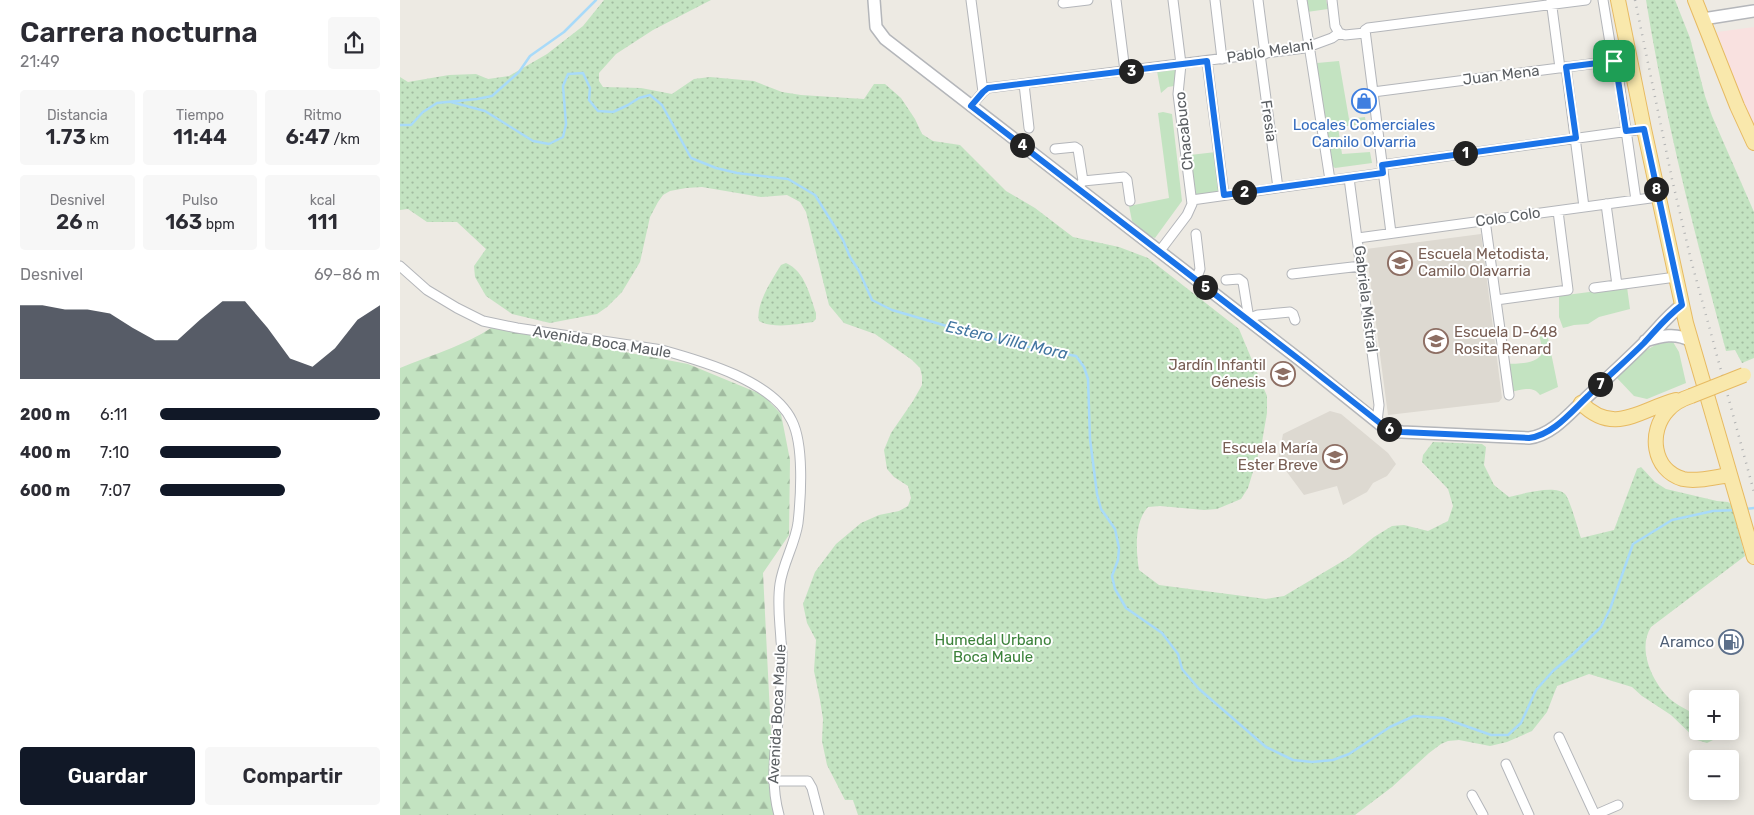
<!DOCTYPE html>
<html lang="es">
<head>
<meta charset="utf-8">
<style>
  :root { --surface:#fff; --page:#f7f7f7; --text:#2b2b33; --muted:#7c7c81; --accent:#111827 }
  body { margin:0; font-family:Rubik,sans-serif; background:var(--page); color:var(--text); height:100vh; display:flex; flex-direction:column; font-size:19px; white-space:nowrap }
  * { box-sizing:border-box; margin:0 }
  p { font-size:16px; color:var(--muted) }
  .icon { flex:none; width:28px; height:28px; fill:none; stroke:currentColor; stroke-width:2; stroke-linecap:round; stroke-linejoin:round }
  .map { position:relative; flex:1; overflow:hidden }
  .drawer { display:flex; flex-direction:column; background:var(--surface); width:400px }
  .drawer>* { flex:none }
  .tools { position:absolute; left:1289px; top:690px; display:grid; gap:10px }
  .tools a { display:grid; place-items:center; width:50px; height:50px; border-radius:5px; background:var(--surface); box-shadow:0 2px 12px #0003; font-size:25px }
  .pin { position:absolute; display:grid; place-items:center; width:42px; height:42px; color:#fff; margin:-21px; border-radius:10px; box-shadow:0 2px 8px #0006 }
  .km { position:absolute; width:25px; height:25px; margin:-12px; border-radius:50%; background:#222; color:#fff; font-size:14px; line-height:25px; text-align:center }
  .round { display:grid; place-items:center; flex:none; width:52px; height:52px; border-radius:5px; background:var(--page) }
  .headline { display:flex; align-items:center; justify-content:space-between; height:85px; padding:0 20px }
  h1 { font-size:28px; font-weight:600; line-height:38px }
  .metrics { display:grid; grid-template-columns:repeat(3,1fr); gap:8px; height:85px; padding:5px 20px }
  .metrics div { display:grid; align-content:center; border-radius:5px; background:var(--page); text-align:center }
  .metrics b { font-size:21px; font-weight:600 }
  .metrics small { font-size:14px; font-weight:400 }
  .metrics p { font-size:14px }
  .chart { height:140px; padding:10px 20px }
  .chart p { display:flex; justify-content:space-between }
  .chart svg { width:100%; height:90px; margin-top:5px; fill:var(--accent); opacity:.7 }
  .button { display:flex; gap:10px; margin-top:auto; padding:10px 20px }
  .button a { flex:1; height:58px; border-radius:5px; background:var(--accent); color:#fff; font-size:20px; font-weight:600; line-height:58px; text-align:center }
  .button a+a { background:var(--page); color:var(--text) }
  ul { padding:0 20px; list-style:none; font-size:16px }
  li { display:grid; grid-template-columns:80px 60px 1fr; align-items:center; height:38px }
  li i { height:12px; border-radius:6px; background:var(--accent) }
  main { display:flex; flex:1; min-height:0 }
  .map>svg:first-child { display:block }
  .education { fill:#ddd9d1 }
  .medical { fill:#f9e1e0 }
  .green { fill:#c3e3c1 }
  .forest { fill:url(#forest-firs) }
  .park { fill:url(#park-dots) }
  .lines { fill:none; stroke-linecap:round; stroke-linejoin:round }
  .stream { stroke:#a8daf9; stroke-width:2.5 }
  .minor-casing { stroke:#b4b6ba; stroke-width:11 }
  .tertiary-casing { stroke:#b4b6ba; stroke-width:14 }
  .primary-casing { stroke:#e7ba62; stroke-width:16 }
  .minor { stroke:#fff; stroke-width:9 }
  .tertiary { stroke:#fff; stroke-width:11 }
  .primary { stroke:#f9e8ac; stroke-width:14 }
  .rail { stroke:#b2b3b3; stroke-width:2.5; stroke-dasharray:1 6; stroke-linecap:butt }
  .primary-bridge-casing { stroke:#e7ba62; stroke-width:16; stroke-linecap:butt }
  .primary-bridge { stroke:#f9e8ac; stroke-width:14 }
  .route-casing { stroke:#fff; stroke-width:10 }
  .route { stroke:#1a73e8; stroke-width:6 }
  .labels { text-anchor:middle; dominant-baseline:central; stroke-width:4; stroke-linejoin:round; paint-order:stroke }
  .street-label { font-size:15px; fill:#5b5f63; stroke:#fff }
  .shop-label { font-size:15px; fill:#366cbe; stroke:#fff }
  .education-label { font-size:15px; fill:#785e54; stroke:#fff; text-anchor:start }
  .park-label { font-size:15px; fill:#3c823b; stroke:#fff }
  .service-label { font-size:15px; fill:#4e5e75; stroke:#fff; text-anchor:end }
  .water-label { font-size:16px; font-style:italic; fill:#4376a1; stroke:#fff }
</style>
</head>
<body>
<main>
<section class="drawer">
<div class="headline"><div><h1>Carrera nocturna</h1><p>21:49</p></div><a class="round"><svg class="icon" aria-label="share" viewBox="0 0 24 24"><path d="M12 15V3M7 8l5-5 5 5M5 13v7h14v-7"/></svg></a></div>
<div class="metrics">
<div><p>Distancia</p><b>1.73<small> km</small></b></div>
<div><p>Tiempo</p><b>11:44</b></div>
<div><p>Ritmo</p><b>6:47<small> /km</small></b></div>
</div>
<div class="metrics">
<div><p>Desnivel</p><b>26<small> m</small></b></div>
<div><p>Pulso</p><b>163<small> bpm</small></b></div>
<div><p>kcal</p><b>111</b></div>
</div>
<div class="chart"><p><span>Desnivel</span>69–86 m</p>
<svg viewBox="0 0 160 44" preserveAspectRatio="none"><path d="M0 44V8L10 8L20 10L30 10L40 12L50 19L60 25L70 25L80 15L90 6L100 6L110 19L120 34L130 38L140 29L150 15L160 8V44z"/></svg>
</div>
<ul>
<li><b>200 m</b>6:11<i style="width:100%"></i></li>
<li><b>400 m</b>7:10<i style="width:55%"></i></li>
<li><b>600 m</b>7:07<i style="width:57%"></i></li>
</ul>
<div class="button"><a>Guardar</a><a>Compartir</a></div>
</section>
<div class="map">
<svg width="1354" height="815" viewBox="0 0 1354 815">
  <defs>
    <pattern id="forest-firs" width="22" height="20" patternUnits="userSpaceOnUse" patternTransform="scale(1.25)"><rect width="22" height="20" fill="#c3e3c1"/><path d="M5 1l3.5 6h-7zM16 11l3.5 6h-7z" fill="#a1bba0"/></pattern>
    <pattern id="park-dots" width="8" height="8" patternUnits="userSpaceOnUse" patternTransform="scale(1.25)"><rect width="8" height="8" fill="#c3e3c1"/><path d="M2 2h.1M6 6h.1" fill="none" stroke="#a1bba0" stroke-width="1.8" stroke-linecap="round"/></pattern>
  </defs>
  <rect width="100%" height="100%" fill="#edeae3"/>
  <!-- education -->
  <path class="education" d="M1081 234 1102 398 1099 402 988 415 966 249Z
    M930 411 941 414 988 453 996 464 987 476 973 483 967 492 943 505 937 486 904 495 878 460 883 434Z"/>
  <!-- medical -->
  <path class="medical" d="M1354 27V125L1343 104 1317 32Z"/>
  <!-- green -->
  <path class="green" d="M905 0H926L928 9 907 12Z
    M939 61 949 119 965 117 966 124 938 127 942 154 970 152 972 163 935 168 929 163 917 63Z
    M776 69 774 86 768 87 761 93 757 71Z
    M763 112 772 114 782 201 755 238 749 236 732 221 729 206 769 198 758 113Z
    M816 152 821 192 796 195 790 155Z
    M1227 287 1230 309 1199 317 1188 324 1174 325 1163 328 1159 317V296Z
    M1147 333 1158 387 1140 395C1133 385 1121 390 1110 392L1107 364C1117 363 1140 365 1142 351 1142 346 1140 339 1139 334Z
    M1273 342 1279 352 1286 383 1247 399 1234 396 1216 377 1245 351 1257 344Z"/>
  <!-- forest -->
  <path class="forest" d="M93 327 288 364 363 395 381 414 390 460 389 535 363 573 375 815H0V368C34 354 61 347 93 327Z"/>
  <!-- park -->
  <path class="park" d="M204 0H311L253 30 216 54 199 73V81L203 87 241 88 272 94 294 79 310 77 354 81 382 92 401 95 464 99 474 84H485L501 98 515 119 522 134 533 141 560 145 606 191 635 208 673 237 719 247 748 258 839 329 867 396V413L862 442 848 488 841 499 817 509 804 510 760 506 748 507C734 522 736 551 739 570L759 585 866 599 884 596 948 558 974 537 992 526 1004 525 1028 531 1048 521 1053 506 1048 489 1022 462 1023 455 1033 442 1082 444 1086 447 1084 465 1094 485 1109 497C1122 494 1155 484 1165 494 1170 499 1178 530 1181 538L1214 530 1237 469 1241 467 1255 482 1266 489 1317 501 1328 502 1332 505 1345 556 1251 627C1237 649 1252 682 1270 699 1277 705 1289 711 1297 715L1298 731H1322L1313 740 1307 743 1297 740 1271 715 1242 696 1232 687 1189 674 1157 686 1147 712 1132 731 1107 742 1090 746 1059 740 1048 741 1041 744 1029 753 992 787 955 815H458L453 800H445L427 765 422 741 423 719 420 700 414 671 416 640 407 623 403 604 415 572 436 544 461 523 479 515 499 511 508 506 511 498 508 486 494 477 487 469 484 450 491 433 513 401 522 385V376L520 368 512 360 475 334 444 323 429 305 406 212 400 202 387 195 361 197 302 187 286 188 270 191 263 195 258 202 250 217 240 262 222 292 207 307 197 314 150 323 112 314 86 296 75 277 74 266 86 249 57 222H27L8 209 0 210V77L8 82 49 75 76 74 88 79 109 76 147 54 183 26Z
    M1246 0H1275L1290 38 1305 96 1312 116 1354 212V358L1342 363 1335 350 1326 351C1295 235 1265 119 1246 0Z
    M386 263C405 271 410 296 416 313V319L413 322C397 324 374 329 359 321 355 305 373 278 381 265Z"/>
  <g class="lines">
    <!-- stream -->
    <path class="stream" d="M51 102 85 111 133 141 149 144 163 137 166 124 163 86 168 74 183 73 190 88 189 100 198 111 213 112 228 105 239 98 250 95 262 105 291 158 316 168 337 173 388 179 415 195 443 240 450 257 459 271 472 300 492 310 550 327 574 332 603 342 676 356 684 367 688 379 690 439 697 494 701 509 715 529 719 548 718 560 712 576 715 589 726 608 762 633 778 654 782 669 799 689 866 747 893 760 912 762 933 760 949 754 990 727 1014 716 1043 718 1091 735H1108L1121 723 1136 690 1153 671 1173 654 1201 627 1210 609 1233 544 1272 520 1313 511 1335 510
      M0 125H11L23 112 37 103 77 99 92 96 119 72 130 56 164 32 196 0
      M1346 509 1354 508"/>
    <defs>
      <path id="minor" d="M571 0 583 92
        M716 0 725 71
        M815 0 822 59
        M858 0 865 54
        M902 0 930 180
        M932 0 935 26 939 33
        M1151 0 1160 68
        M1203 0 1211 49 1217 67 1236 200
        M663 3 688 0
        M939 33 945 35 965 33
        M860 54 878 188
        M807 61 824 195
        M1166 67 1184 207
        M624 84 629 128
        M973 92 1229 59
        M571 106 583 92 588 88 905 48 932 38 939 33
        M655 149 675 147 678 149 683 181
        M982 165 1244 129
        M949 178 979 405 977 421
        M678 188 683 181 724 177 727 180 730 201
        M792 200 983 173
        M1206 204 1217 285
        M1085 220 1109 395
        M991 233 965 30 968 28 1186 0
        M796 234 800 269 796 280
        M958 238 1258 197
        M759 252 787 215 792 204 778 94 781 64 773 0
        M0 266 27 290 57 308 83 321 117 328 262 350C302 361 373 381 392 421 404 445 401 496 398 523 395 544 383 563 380 584 377 604 380 622 381 641 383 655 382 669 381 683 380 727 367 772 379 815
        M892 274 961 266
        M826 280 839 279 843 282 848 313 847 319 858 315 890 312 893 314 895 320
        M1194 288 1276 277
        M1096 300 1168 290 1158 211
        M1159 737 1195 815
        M1106 764 1129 815
        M373 781H408L412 788 419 815
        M1072 795 1083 815
        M1195 815 1218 805"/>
      <path id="tertiary" d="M474 0 476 27 485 39 900 360 981 425 990 430 1002 432 1129 438C1152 435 1169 414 1185 399 1205 380 1225 362 1244 343 1257 330 1267 316 1282 305
        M1303 19 1354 11
        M1245 341C1261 336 1276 332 1291 341"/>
      <path id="primary" d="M1218 0 1244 129 1286 323 1354 557
        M1295 0 1337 106 1354 143
        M1291 396C1282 399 1274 403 1268 410 1248 431 1252 470 1283 479 1297 482 1315 477 1329 475
        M1181 403C1214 436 1239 410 1276 400"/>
    </defs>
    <!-- minor casing -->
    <use href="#minor" class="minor-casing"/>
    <!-- tertiary casing -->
    <use href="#tertiary" class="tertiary-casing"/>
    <!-- primary casing -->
    <use href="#primary" class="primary-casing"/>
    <!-- minor -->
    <use href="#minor" class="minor"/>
    <!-- tertiary -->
    <use href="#tertiary" class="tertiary"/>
    <!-- primary -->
    <use href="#primary" class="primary"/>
    <!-- rail -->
    <path class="rail" d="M1235 0 1272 179 1291 260 1354 492"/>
    <defs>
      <path id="primary-bridge" d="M1291 396 1344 375"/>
    </defs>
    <!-- primary-bridge casing -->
    <use href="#primary-bridge" class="primary-bridge-casing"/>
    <!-- primary-bridge -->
    <use href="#primary-bridge" class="primary-bridge"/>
  </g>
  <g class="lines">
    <defs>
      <path id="route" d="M807 61 824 195 983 173 982 165 1176 138 1166 67 1214 61 1216 67 1226 131 1244 129 1282 305C1267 316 1256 330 1244 343 1226 361 1206 378 1188 396 1171 412 1153 435 1129 438L1002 432 985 427 900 360 571 106 583 92 588 88Z"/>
    </defs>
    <!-- route casing -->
    <use href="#route" class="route-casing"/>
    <!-- route -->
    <use href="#route" class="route"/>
  </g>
  <!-- icons -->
  <defs>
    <symbol id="shop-ring" viewBox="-11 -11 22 22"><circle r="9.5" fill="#fff" stroke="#3f7fe0" stroke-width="1.5"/><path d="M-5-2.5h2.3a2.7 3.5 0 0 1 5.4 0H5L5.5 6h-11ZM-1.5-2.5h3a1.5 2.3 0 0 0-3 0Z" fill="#3f7fe0"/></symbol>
    <symbol id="school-ring" viewBox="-11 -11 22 22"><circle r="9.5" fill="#fff" stroke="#8d6e63" stroke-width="1.5"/><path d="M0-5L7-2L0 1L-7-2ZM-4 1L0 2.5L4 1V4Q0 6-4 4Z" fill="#8d6e63"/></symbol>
    <symbol id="fuel-ring" viewBox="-11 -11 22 22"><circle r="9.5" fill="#fff" stroke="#5c6f8a" stroke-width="1.5"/><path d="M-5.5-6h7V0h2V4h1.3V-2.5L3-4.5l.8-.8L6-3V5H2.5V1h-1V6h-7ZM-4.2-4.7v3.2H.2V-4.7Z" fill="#5c6f8a"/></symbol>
  </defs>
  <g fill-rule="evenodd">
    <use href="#shop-ring" x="950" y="87" width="28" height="28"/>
    <use href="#school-ring" x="986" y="249" width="28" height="28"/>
    <use href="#school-ring" x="1022" y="327" width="28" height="28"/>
    <use href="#school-ring" x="869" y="360" width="28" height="28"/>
    <use href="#school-ring" x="921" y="443" width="28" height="28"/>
    <use href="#fuel-ring" x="1317" y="628" width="28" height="28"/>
  </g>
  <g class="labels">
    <!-- street labels -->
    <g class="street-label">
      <text transform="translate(870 51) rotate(-9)">Pablo Melani</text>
      <text transform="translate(1101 75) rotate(-7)">Juan Mena</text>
      <text transform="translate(869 121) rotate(82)">Fresia</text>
      <text transform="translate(784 131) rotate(-96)">Chacabuco</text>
      <text transform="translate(1108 217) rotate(-8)">Colo Colo</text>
      <text transform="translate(966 299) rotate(83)">Gabriela Mistral</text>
      <text transform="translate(202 342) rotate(9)">Avenida Boca Maule</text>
      <text transform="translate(377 714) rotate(-87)">Avenida Boca Maule</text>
    </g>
    <!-- shop labels -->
    <g class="shop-label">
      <text x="964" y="125">Locales Comerciales<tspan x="964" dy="17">Camilo Olvarria</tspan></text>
    </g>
    <!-- education labels -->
    <g class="education-label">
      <text x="1018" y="254">Escuela Metodista,<tspan x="1018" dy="17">Camilo Olavarria</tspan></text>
      <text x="1054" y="332">Escuela D-648<tspan x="1054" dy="17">Rosita Renard</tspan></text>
      <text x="866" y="365" text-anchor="end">Jardín Infantil<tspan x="866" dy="17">Génesis</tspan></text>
      <text x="918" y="448" text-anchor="end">Escuela María<tspan x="918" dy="17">Ester Breve</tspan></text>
    </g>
    <!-- park labels -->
    <g class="park-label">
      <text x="593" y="640">Humedal Urbano<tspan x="593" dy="17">Boca Maule</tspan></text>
    </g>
    <!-- service labels -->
    <g class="service-label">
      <text x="1314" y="642">Aramco</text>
    </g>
    <!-- water labels -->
    <g class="water-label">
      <text transform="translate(607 340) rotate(13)">Estero Villa Mora</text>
    </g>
  </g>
</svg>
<div class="tools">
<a>+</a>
<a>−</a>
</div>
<div class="pin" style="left:1214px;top:61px;background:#1e9e55"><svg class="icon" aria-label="arrive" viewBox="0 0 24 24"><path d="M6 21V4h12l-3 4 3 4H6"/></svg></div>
<b class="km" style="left:1065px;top:153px">1</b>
<b class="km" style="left:844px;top:192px">2</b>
<b class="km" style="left:731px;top:71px">3</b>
<b class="km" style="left:622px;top:145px">4</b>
<b class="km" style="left:805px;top:287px">5</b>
<b class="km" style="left:989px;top:429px">6</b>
<b class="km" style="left:1200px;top:384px">7</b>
<b class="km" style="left:1256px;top:189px">8</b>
</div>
</main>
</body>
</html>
